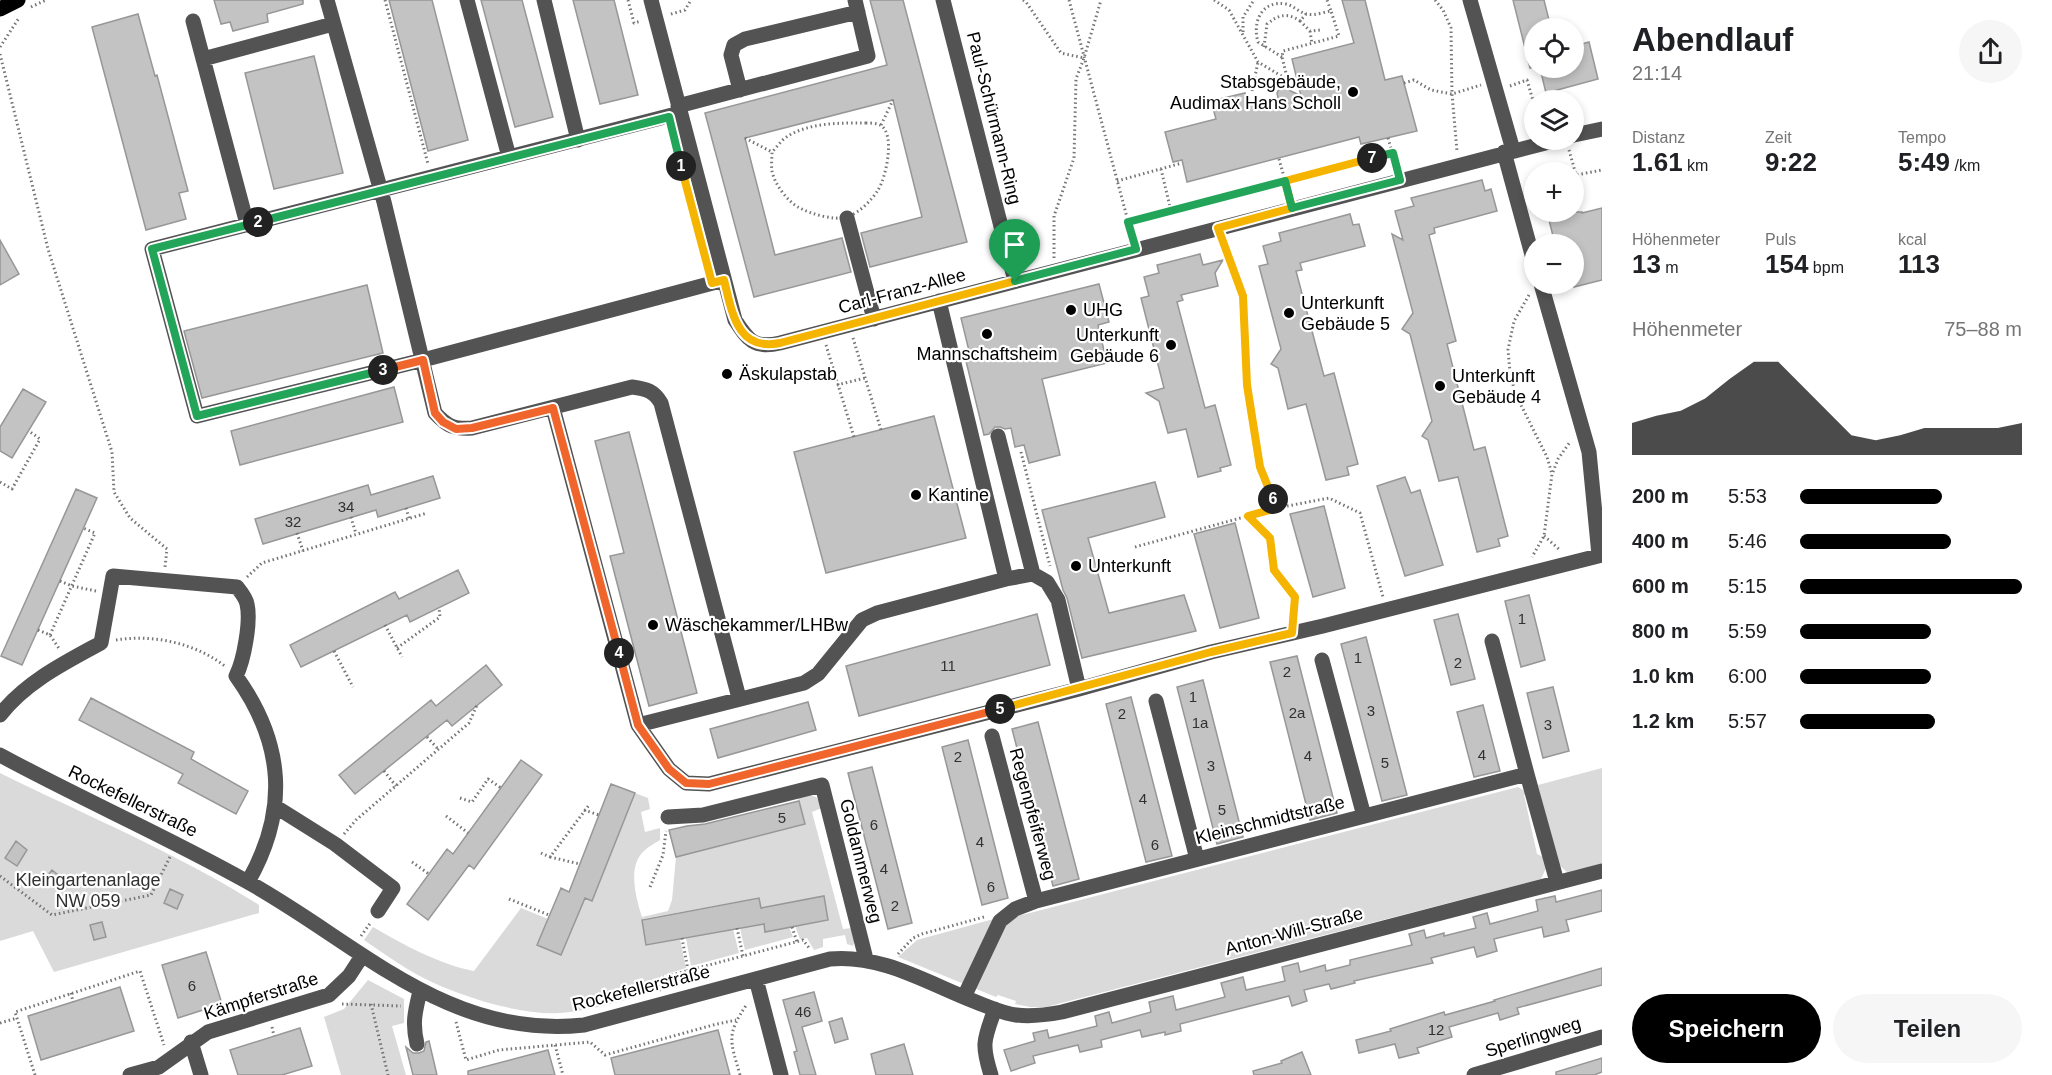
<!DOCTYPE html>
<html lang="de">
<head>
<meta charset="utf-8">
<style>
  :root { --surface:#fff; --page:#f6f6f6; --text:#202124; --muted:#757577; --accent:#000 }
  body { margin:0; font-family:Helvetica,sans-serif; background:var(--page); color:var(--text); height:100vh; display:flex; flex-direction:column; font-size:22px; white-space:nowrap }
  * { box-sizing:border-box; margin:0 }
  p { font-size:20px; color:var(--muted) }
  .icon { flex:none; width:33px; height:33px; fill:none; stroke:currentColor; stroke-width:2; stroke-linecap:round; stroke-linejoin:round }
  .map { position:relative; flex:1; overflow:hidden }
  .side { display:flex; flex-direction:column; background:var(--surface); width:450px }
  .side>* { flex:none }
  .buttons { position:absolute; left:1524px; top:18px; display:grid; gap:12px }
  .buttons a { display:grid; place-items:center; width:60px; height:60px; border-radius:50%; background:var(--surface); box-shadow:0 3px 9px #0003; font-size:30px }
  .pin { position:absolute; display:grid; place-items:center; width:51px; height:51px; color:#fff; margin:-62px -26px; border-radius:50% 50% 50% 0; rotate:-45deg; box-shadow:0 0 6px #0007 }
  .pin .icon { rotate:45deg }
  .km { position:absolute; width:30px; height:30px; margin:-15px; border-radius:50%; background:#222; color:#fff; font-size:16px; line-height:30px; text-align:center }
  .round { display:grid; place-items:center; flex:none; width:63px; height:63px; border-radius:32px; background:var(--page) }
  .summary { display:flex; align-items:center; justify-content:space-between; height:102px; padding:0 30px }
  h1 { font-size:33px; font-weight:600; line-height:45px }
  .stats { display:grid; grid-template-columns:repeat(3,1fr); gap:9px; height:102px; padding:6px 30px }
  .stats div { display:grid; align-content:center }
  .stats b { font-size:26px; font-weight:600 }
  .stats small { font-size:16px; font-weight:400 }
  .stats p { font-size:16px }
  .chart { height:168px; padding:12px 30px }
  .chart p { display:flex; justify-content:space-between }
  .chart svg { width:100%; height:108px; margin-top:6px; fill:var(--accent); opacity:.7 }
  .cta { display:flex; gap:12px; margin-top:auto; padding:12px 30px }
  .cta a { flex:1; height:69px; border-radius:36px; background:var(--accent); color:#fff; font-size:24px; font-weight:600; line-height:69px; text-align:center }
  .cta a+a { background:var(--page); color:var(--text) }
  ul { padding:0 30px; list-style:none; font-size:20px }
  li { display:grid; grid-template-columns:96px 72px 1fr; align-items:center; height:45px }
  li i { height:15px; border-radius:8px; background:var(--accent) }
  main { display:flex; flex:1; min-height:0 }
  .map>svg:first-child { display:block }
  .green { fill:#dadada }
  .building { fill:#c3c3c3; stroke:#979797; stroke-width:1.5 }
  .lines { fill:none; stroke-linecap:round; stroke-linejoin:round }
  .path { stroke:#757575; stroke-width:3; stroke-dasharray:1.5 3; stroke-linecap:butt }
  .minor { stroke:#535353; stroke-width:15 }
  .major { stroke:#000; stroke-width:15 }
  .split-1-casing { stroke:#fff; stroke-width:12 }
  .split-2-casing { stroke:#fff; stroke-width:12 }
  .split-3-casing { stroke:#fff; stroke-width:12 }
  .split-4-casing { stroke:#fff; stroke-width:12 }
  .split-5-casing { stroke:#fff; stroke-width:12 }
  .split-6-casing { stroke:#fff; stroke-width:12 }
  .split-7-casing { stroke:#fff; stroke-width:12 }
  .split-8-casing { stroke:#fff; stroke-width:12 }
  .split-1 { stroke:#f5b400; stroke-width:8 }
  .split-2 { stroke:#22a559; stroke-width:8 }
  .split-3 { stroke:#22a559; stroke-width:8 }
  .split-4 { stroke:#f0652b; stroke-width:8 }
  .split-5 { stroke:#f0652b; stroke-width:8 }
  .split-6 { stroke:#f5b400; stroke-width:8 }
  .split-7 { stroke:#f5b400; stroke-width:8 }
  .split-8 { stroke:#22a559; stroke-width:8 }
  .poi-dot { fill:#000; stroke:#fff; stroke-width:2 }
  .labels { text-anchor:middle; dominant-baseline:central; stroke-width:4.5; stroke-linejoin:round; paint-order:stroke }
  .number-label { font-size:15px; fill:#313131 }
  .poi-label { font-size:18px; fill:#000; stroke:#fff; text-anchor:start }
  .street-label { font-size:18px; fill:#000; stroke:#fff }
  .park-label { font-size:18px; fill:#313131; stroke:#fff }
</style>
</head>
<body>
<main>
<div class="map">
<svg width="1602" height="1075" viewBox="0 0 1602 1075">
  <rect width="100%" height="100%" fill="#fff"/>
  <!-- green -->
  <path class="green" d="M1602 768V864L1567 872 1559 865 1538 785Z
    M0 773C87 816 177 853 259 905V913L54 972 33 931 0 941Z
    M1518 787 1528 793 1524 795 1537 854 1543 857 1546 868 1541 879 1046 1007H1030L1015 1004 1016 1001 998 995 996 997 898 957 917 940 990 920 1026 914Z
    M635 793 648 798 650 809 641 812 645 832 660 828V840C655 843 648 847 644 851 627 866 636 898 642 917L668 911 672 900 676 857 804 824 798 798 810 795 816 797 824 807 812 812 843 929 852 928 855 941 853 946 847 944 845 935 823 939V947L814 950 807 938 800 939 795 926 828 920 824 896 761 908 759 898 642 919 647 945 680 939 686 968 661 976 654 992C623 1000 592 1011 560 1013 521 1015 470 999 434 983 409 972 386 955 364 940L373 927C400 943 443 966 474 971L521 908 548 919 537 945 561 955 585 898 592 901Z
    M764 924 765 932 789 927 793 937 745 950 740 928Z
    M733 929 739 953 691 966 686 938Z
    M368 980 404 999V1023L392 1026 406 1075H341L324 1017 344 1009Z"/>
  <!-- building -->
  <path class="building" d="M214 0H303V4L267 14 268 22 233 31 230 22 221 24Z
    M389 0H432L468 140 428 151Z
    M481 0H522L553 117 515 127Z
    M573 0H614L638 95 600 104Z
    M870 0H903L967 242 870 267 861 233 922 217 893 100 745 138 775 255 842 238 851 272 754 297 705 113 887 65Z
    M1342 0H1365L1385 80 1402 76 1417 131 1361 144 1359 137 1187 182 1182 160 1173 162 1165 132 1216 119 1211 101 1245 93 1247 99 1260 108 1279 103 1277 93 1281 86 1301 96 1292 59 1354 43Z
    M1513 0H1544L1551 28H1534V67L1530 68Z
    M138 14 155 76 157 75 188 191 179 193 186 219 146 230 92 27Z
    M1589 42 1598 79 1546 93 1540 68H1574V46Z
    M314 56 343 173 274 189 245 73Z
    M1482 180 1485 191 1491 189 1497 211 1434 228 1435 233 1429 235 1456 341 1447 344 1474 450 1485 447 1508 536 1498 539 1500 546 1477 552 1458 477 1439 481 1428 440 1422 436 1432 421 1410 334 1402 329 1413 313 1392 234 1403 240 1395 211 1414 206 1411 198Z
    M1602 208V280L1574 287V244H1555L1547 212H1582V213Z
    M1350 214 1353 225 1359 224 1365 246 1300 263 1302 270 1296 271 1324 376 1334 373 1358 464 1347 467 1349 475 1326 480 1306 404 1288 409 1278 368 1271 364 1281 349 1259 266 1268 264 1263 246 1281 241 1279 233Z
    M0 240 19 274 0 285Z
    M1200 254 1203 265 1223 260 1215 273 1218 286 1181 295 1183 300 1177 302 1205 408 1215 405 1231 465 1220 468 1221 471 1198 477 1186 429 1168 433 1159 401 1146 393 1164 388 1141 298 1149 296 1144 277 1159 273 1157 265Z
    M1099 284 1109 322 1098 325 1107 363 1042 379 1060 455 1029 463 1024 445 1015 447 1011 428 1005 429 1000 427H995L989 434 984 435 965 357 970 355 961 318Z
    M367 285 383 353 202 398 184 331Z
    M394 387 403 422 240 465 231 431Z
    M23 389 46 402 12 458 0 451V427Z
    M934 416 966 538 826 573 794 452Z
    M629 432 697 693 649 706 610 556 624 553 595 441Z
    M433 476 440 498 378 517 376 510 263 544 255 519 368 485 371 495Z
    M1405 477 1411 493 1420 490 1443 565 1405 576 1377 486Z
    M1155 482 1165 517 1088 538 1109 613 1184 595 1196 631 1082 658 1067 598 1063 590 1042 510Z
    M76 489 97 498 22 665 1 656Z
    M1324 506 1345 588 1313 597 1290 514Z
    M1235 523 1259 618 1220 628 1194 534Z
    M458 570 469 593 410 622 407 615 301 667 290 645 395 592 399 599Z
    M1529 595 1545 660 1521 667 1505 601Z
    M1037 614 1050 665 859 716 846 666Z
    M1458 614 1475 679 1451 685 1434 620Z
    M1366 637 1407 795 1382 801 1341 644Z
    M1297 656 1337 813 1310 820 1270 662Z
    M486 665 502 685 452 726 447 720 355 794 339 775 431 700 436 706Z
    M1203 680 1243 837 1217 844 1177 687Z
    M1553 687 1569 751 1543 758 1527 693Z
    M1131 697 1172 856 1146 862 1106 704Z
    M91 698 194 752 191 759 248 791 236 814 178 783 183 774 79 720Z
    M808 702 816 730 718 758 710 729Z
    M1483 705 1500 771 1474 777 1457 712Z
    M1038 722 1079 879 1053 886 1012 729Z
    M968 740 1008 898 982 905 942 747Z
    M521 760 542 775 474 869 469 865 428 920 407 904 447 849 453 854Z
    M872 767 912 923 888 929 848 773Z
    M611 784 635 793 592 901 585 898 561 955 537 945 561 888 569 892Z
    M799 801 805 824 676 857 669 830 687 826 705 824Z
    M16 841 27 850 17 866 5 858Z
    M52 870 62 878 54 888 44 880Z
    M170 889 183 895 177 909 164 903Z
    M1602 890V911L1566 920 1569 931 1544 937 1542 927 1494 939 1497 951 1477 957 1474 947 1431 958 1433 963 1354 981 1355 983 1331 989 1329 984 1304 990 1307 1001 1292 1006 1289 996 1180 1024 1181 1031 1165 1035V1032L1142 1037 1140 1030 1101 1040 1102 1047 1080 1052 1078 1045 1033 1056 1035 1063 1011 1071 1004 1050 1035 1041 1033 1033 1047 1030 1049 1038 1097 1026 1095 1016 1109 1012 1112 1023 1151 1012 1149 1002 1173 996 1176 1010 1225 997 1221 983 1243 977 1246 990 1285 981 1282 967 1298 963 1300 972 1325 965 1326 971 1350 965V960L1412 945 1409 934 1424 930 1426 938 1444 933V936L1476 928 1473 917 1487 913 1490 924 1538 911 1536 900 1555 896 1556 902Z
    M824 896 828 920 765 932 764 924 646 945 642 920 759 898 761 908Z
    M102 922 106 937 94 940 90 925Z
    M206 952 222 1004 178 1018 162 965Z
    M1602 968V985L1517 1008 1519 1014 1500 1020 1498 1013 1449 1027 1452 1037 1417 1048 1419 1053 1399 1058 1395 1044 1359 1053 1356 1040 1391 1031 1390 1029 1444 1012 1445 1015 1495 1001 1494 1000Z
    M120 987 134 1031 41 1060 28 1016Z
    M814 992 822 1021 802 1027 816 1075H800L794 1052 797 1051 783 1000Z
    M842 1018 848 1039 835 1043 829 1022Z
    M300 1028 312 1066 282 1075H238L230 1050Z
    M718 1030 730 1075H615L611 1058Z
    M429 1041 437 1075H413L406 1047 413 1053H419L424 1051 426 1042Z
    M904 1044 913 1075H876L871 1054Z
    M548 1050 555 1075H468V1071Z
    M1302 1052 1311 1075H1254L1253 1071 1282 1063 1281 1061Z
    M1602 1058V1072L1594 1075H1556V1072Z"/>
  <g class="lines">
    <!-- path -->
    <path class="path" d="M385 0 428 164
      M628 0 634 23 641 21
      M1023 0 1026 2 1061 53 1084 58
      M1069 0 1132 236
      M1214 0 1229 10 1258 62 1288 80
      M1435 0 1443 10 1451 28 1452 94 1457 151
      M31 7 46 0
      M671 14 685 10 691 0
      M1300 21 1310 31 1321 30
      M1310 31 1312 44
      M1243 32V17L1254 0
      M0 47 19 18
      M1264 47 1267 24C1278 15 1287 12 1300 21L1306 14
      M0 54 48 249 112 452 114 492 130 518 167 549 165 567
      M1282 57 1258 42C1252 21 1262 0 1286 4 1294 6 1300 13 1307 14 1314 16 1324 12 1331 11L1327 0
      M1288 81 1282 57 1283 51 1339 36 1331 11
      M1404 83 1414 80 1431 90 1452 94 1481 85
      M1510 86 1527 80 1534 104
      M1252 91 1258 62
      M866 123C870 123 876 123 880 125 896 133 886 178 878 190 872 200 859 213 847 217 835 221 810 214 798 207 787 201 774 183 772 171 771 165 772 158 772 152 776 148 780 142 785 138 808 122 840 123 866 123Z
      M881 125 893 100
      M745 138 772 152
      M1388 138 1397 168
      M1569 150 1576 175 1602 170
      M1279 159 1289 195
      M1161 169 1171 211
      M1117 181 1182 163
      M1129 222 1393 153
      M1222 241 1243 296 1247 385 1260 467 1277 508
      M1054 258V216L1074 158 1076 79 1084 58 1101 0
      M1529 295 1514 321 1508 350 1510 372 1515 393 1547 457 1552 474 1544 536 1532 557
      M853 338 881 430
      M826 345 854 437
      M837 385 865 378
      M1021 452 1050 566
      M1553 472 1558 459 1570 442
      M0 482 12 489 40 439 29 431
      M406 508 409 518
      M1248 516 1270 538 1274 570 1295 597 1293 617
      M351 517 356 534
      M297 533 303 551
      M1544 536 1560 550
      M1135 547 1277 508 1329 498 1360 513 1383 597
      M247 577 262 563 427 513
      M60 581 72 586 96 591
      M385 625 402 657
      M38 630 50 635 60 650
      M50 635 95 533 83 528
      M116 640C153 634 196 643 226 667
      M397 648 440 617 439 608
      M334 651 353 687
      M427 737 438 749
      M384 771 396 786
      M460 798 472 802 488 779 501 788
      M584 810 599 815
      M446 816 468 833
      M344 834 356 820 469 723 477 705
      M541 853 550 857 589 805
      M550 857 580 864
      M412 862 429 874
      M0 876 52 915 151 895 170 857
      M650 887 663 855 666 831
      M509 899 549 915
      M792 927 797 942
      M737 928 743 956
      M361 936 371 922
      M682 938 688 970
      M898 954 913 938 922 934 984 917
      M659 991 664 977 803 940 810 949
      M71 993 73 1002
      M342 1004 401 1006
      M371 1004 388 1075
      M456 1022 466 1060 499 1050 590 1042 605 1055 713 1025 736 1020
      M0 1023 17 1018
      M272 1027 274 1036
      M555 1045 563 1075
      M35 1075 15 1012 140 971 164 1045
      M740 1075C730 1040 726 1035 747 1004"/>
    <!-- minor -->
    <path class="minor" d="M327 0 384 202 435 413C448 427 454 429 472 428L632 387C647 389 654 391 661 403L739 698
      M467 0 509 157
      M544 0 578 140
      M651 0 735 320C748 340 754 349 780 343L1557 140
      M943 0 1015 281
      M1470 0 1513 150
      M193 21 247 224
      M203 59 333 24
      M740 90 731 55 734 45 745 39 858 12
      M678 106 868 56 855 0
      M680 113 152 249 197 416 423 360 724 280
      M1574 135 1602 129
      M1504 152 1534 262
      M847 218 874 319
      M1541 284 1589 452 1599 555
      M939 301 1006 579
      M553 408 638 725 804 683 818 674 862 620 877 613 1006 579 1033 574 1047 582 1058 600 1079 689
      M998 436 1033 574
      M1492 641 1527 774
      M1322 660 1364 816
      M1156 701 1197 859
      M0 715C26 682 64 663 101 643L113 576 237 587C241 592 246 598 247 604 251 621 244 660 236 676 284 743 289 810 248 882
      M638 725 669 769 686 783 709 784 1079 689 1211 652 1323 626 1602 555
      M992 736 1036 901
      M0 755C81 799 166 836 246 881 357 942 447 1040 584 1025L830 959C882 954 929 984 976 1002 989 1007 1002 1013 1016 1015 1032 1017 1046 1015 1062 1012L1602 871
      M276 807 335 844 393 888 378 911
      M668 817 703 815 822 785 866 959
      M756 979 781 1075
      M964 997 1000 921 1015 909 1036 901 1527 774 1557 882
      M191 1042 201 1075
      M417 1044C412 1023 415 1012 420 991
      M130 1075 159 1067 208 1032 329 995 349 976 362 956
      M991 1075C981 1043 984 1040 995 1009
      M1474 1075 1602 1037"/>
    <!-- major -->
    <path class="major" d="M0 9 18 0"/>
  </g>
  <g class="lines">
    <defs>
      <path id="split-1" d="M681 166 712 283 724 280C732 312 737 352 780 343L1015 281"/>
      <path id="split-2" d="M258 222 669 117 681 166"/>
      <path id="split-3" d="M258 222 152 249 197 416 383 370"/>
      <path id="split-4" d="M383 370 423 360 435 413 443 422 456 429 472 428 553 408 619 653"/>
      <path id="split-5" d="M619 653 638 725 669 769 686 783 709 784 1000 709"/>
      <path id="split-6" d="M1000 709 1211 652 1292 633 1295 597 1274 570 1270 538 1248 516 1277 508 1273 499"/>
      <path id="split-7" d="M1273 499 1260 467 1247 385 1243 296 1218 228 1292 208 1285 181 1372 158"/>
      <path id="split-8" d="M1015 281 1136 249 1128 222 1285 181 1292 208 1400 180 1393 153 1372 158"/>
    </defs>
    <!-- split-1 casing -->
    <use href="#split-1" class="split-1-casing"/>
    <!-- split-2 casing -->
    <use href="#split-2" class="split-2-casing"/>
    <!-- split-3 casing -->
    <use href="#split-3" class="split-3-casing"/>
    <!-- split-4 casing -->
    <use href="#split-4" class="split-4-casing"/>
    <!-- split-5 casing -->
    <use href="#split-5" class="split-5-casing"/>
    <!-- split-6 casing -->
    <use href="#split-6" class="split-6-casing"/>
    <!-- split-7 casing -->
    <use href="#split-7" class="split-7-casing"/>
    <!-- split-8 casing -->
    <use href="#split-8" class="split-8-casing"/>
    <!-- split-1 -->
    <use href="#split-1" class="split-1"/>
    <!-- split-2 -->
    <use href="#split-2" class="split-2"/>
    <!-- split-3 -->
    <use href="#split-3" class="split-3"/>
    <!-- split-4 -->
    <use href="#split-4" class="split-4"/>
    <!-- split-5 -->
    <use href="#split-5" class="split-5"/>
    <!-- split-6 -->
    <use href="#split-6" class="split-6"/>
    <!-- split-7 -->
    <use href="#split-7" class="split-7"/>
    <!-- split-8 -->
    <use href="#split-8" class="split-8"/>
  </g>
  <!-- markers -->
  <g class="poi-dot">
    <circle cx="1353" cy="92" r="6"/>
    <circle cx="1071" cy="310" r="6"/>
    <circle cx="1289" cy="313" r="6"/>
    <circle cx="987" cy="334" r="6"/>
    <circle cx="1171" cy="345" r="6"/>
    <circle cx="727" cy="374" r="6"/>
    <circle cx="1440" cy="386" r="6"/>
    <circle cx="916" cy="495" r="6"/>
    <circle cx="1076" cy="566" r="6"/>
    <circle cx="653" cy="625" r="6"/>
  </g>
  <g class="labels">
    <!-- number labels -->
    <g class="number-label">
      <text x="346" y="506">34</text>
      <text x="293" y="521">32</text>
      <text x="1522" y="618">1</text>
      <text x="1358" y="657">1</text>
      <text x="1458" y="662">2</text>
      <text x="948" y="665">11</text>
      <text x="1287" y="671">2</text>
      <text x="1193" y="696">1</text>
      <text x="1371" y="710">3</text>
      <text x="1297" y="712">2a</text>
      <text x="1122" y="713">2</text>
      <text x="1200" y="722">1a</text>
      <text x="1548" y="724">3</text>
      <text x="1482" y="754">4</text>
      <text x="1308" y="755">4</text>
      <text x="958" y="756">2</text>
      <text x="1385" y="762">5</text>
      <text x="1211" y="765">3</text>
      <text x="1143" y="798">4</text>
      <text x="1222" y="809">5</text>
      <text x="782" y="817">5</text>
      <text x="874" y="824">6</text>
      <text x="980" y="841">4</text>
      <text x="1155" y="844">6</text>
      <text x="884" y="868">4</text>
      <text x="991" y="886">6</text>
      <text x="895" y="905">2</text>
      <text x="192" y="985">6</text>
      <text x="803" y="1011">46</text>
      <text x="1436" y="1029">12</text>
    </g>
    <!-- poi labels -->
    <g class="poi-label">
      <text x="1341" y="82" text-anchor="end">Stabsgebäude,<tspan x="1341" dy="21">Audimax Hans Scholl</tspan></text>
      <text x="1301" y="303">Unterkunft<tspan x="1301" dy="21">Gebäude 5</tspan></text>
      <text x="1083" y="310">UHG</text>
      <text x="1159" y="335" text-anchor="end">Unterkunft<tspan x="1159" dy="21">Gebäude 6</tspan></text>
      <text x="987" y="354" text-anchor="middle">Mannschaftsheim</text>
      <text x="739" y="374">Äskulapstab</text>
      <text x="1452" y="376">Unterkunft<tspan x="1452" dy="21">Gebäude 4</tspan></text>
      <text x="928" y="495">Kantine</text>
      <text x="1088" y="566">Unterkunft</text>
      <text x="665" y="625">Wäschekammer/LHBw</text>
    </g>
    <!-- street labels -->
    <g class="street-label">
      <text transform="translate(994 118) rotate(76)">Paul-Schürmann-Ring</text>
      <text transform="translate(902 291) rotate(-15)">Carl-Franz-Allee</text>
      <text transform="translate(133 801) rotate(26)">Rockefellerstraße</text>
      <text transform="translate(1033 814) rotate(75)">Regenpfeiferweg</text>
      <text transform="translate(1270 820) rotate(-14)">Kleinschmidtstraße</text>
      <text transform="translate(861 861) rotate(76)">Goldammerweg</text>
      <text transform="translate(1294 931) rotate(-15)">Anton-Will-Straße</text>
      <text transform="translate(641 988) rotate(-14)">Rockefellerstraße</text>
      <text transform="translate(261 996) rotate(-18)">Kämpferstraße</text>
      <text transform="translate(1533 1037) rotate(-17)">Sperlingweg</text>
    </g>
    <!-- park labels -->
    <g class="park-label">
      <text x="88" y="880">Kleingartenanlage<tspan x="88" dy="21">NW 059</tspan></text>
    </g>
  </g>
</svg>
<div class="buttons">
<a><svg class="icon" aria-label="locate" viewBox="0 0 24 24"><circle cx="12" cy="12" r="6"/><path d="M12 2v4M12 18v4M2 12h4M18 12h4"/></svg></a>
<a><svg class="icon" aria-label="layers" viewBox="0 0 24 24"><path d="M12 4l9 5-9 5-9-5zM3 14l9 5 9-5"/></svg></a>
<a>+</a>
<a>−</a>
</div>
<div class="pin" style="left:1015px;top:281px;background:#1e9e55"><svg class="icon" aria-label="arrive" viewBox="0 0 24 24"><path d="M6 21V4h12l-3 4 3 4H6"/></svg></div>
<b class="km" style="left:681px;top:166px">1</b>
<b class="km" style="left:258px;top:222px">2</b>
<b class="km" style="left:383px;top:370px">3</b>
<b class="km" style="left:619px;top:653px">4</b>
<b class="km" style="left:1000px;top:709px">5</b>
<b class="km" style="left:1273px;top:499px">6</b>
<b class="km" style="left:1372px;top:158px">7</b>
</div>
<section class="side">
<div class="summary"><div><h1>Abendlauf</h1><p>21:14</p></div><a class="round"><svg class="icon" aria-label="share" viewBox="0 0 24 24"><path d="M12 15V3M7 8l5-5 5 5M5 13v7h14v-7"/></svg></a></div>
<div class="stats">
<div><p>Distanz</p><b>1.61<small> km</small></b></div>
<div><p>Zeit</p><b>9:22</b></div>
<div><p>Tempo</p><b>5:49<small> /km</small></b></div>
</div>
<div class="stats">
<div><p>Höhenmeter</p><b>13<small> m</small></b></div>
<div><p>Puls</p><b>154<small> bpm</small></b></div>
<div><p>kcal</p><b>113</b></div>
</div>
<div class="chart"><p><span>Höhenmeter</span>75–88 m</p>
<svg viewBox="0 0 160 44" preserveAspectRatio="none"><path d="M0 44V31L10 28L20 26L30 21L40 13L50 6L60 6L70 16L80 26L90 36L100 38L110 36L120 33L130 33L140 33L150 33L160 31V44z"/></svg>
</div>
<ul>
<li><b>200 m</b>5:53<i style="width:64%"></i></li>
<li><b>400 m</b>5:46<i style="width:68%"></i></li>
<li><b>600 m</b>5:15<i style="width:100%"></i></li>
<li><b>800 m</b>5:59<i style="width:59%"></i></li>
<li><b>1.0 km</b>6:00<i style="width:59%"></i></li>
<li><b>1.2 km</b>5:57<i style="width:61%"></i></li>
</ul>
<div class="cta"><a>Speichern</a><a>Teilen</a></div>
</section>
</main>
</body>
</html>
